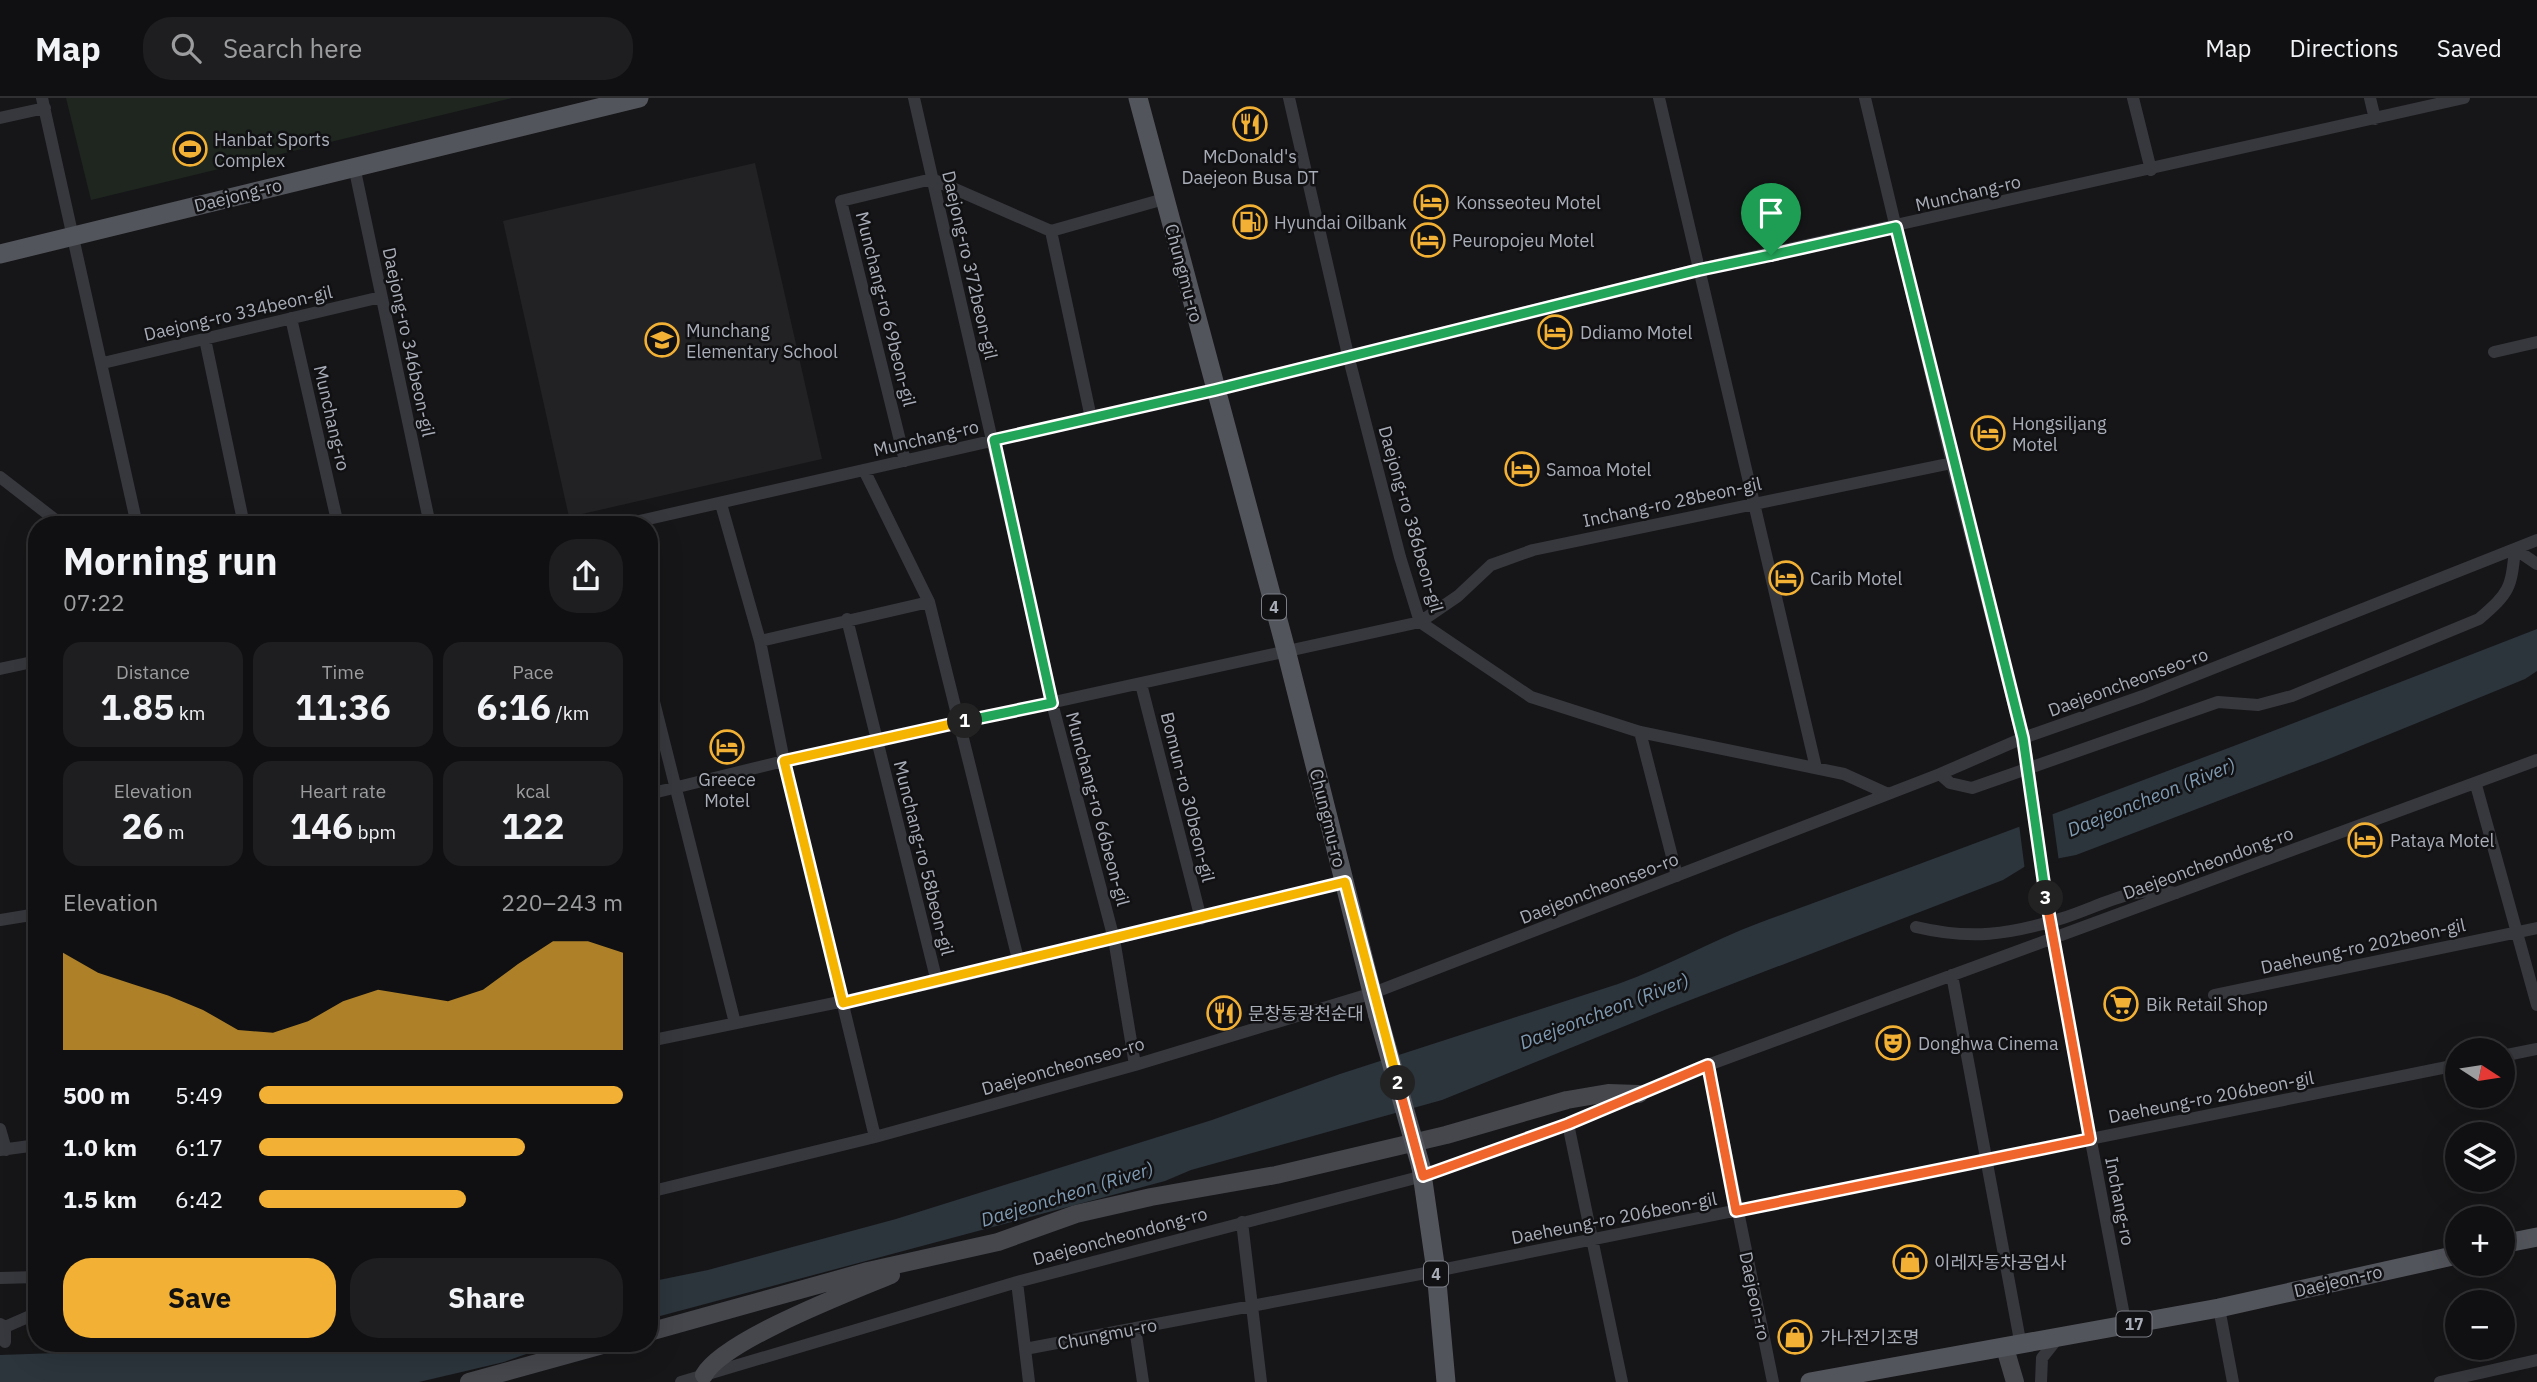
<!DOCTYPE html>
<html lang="en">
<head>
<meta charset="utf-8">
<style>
  :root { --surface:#101012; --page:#1e1e20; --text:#f1f3f6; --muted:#9c9d9f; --line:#303032; --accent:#f2b134 }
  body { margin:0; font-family:"IBM Plex Sans","Noto Sans KR",sans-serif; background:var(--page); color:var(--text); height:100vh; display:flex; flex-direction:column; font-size:26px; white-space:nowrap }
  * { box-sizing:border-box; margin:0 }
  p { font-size:23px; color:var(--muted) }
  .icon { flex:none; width:38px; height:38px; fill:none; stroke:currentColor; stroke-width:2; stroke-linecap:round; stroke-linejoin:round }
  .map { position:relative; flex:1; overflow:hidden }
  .sheet { position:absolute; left:28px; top:418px; width:630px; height:836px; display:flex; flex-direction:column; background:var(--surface); border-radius:28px; box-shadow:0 7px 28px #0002,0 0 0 2px var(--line) }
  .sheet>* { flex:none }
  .needle { width:46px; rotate:102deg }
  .controls { position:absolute; left:2445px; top:940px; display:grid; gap:14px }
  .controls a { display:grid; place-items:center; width:70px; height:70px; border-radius:50%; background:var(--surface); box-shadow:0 7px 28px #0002,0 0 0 2px var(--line); font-size:35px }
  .pin { position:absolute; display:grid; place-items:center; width:60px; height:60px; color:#fff; margin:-72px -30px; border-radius:50% 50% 50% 0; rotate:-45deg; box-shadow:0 0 7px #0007 }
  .pin .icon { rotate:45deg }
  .km { position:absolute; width:35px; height:35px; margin:-18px; border-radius:50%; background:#222; color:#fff; font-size:19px; line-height:35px; text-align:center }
  .round { display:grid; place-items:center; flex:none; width:74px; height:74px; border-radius:28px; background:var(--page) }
  .head { display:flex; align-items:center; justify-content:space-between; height:119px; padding:0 35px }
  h1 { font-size:38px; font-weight:800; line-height:52px }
  .metrics { display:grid; grid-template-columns:repeat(3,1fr); gap:10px; height:119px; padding:7px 35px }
  .metrics div { display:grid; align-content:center; border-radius:18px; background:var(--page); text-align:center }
  .metrics b { font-size:35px; font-weight:800 }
  .metrics small { font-size:19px; font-weight:400 }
  .metrics p { font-size:19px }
  .chart { height:196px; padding:14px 35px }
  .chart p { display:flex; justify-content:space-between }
  .chart svg { width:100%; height:126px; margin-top:7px; fill:var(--accent); opacity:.7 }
  .button { display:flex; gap:14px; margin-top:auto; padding:14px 35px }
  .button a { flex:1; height:80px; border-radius:28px; background:var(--accent); color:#111; font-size:28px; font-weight:800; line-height:80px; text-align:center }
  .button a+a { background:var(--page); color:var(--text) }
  ul { padding:0 35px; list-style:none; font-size:23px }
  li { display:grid; grid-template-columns:112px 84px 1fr; align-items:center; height:52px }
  li i { height:18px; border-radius:9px; background:var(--accent) }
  header { display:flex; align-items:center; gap:42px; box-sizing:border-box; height:98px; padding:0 35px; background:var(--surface); border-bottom:2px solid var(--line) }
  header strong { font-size:33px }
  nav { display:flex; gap:38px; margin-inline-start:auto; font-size:24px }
  .search { width:490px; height:63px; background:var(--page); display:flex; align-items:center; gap:18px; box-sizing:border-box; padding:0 24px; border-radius:28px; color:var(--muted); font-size:26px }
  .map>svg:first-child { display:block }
  .built { fill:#222225 }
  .green { fill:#1e261f }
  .water { fill:#2c353c }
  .pier { fill:#161618 }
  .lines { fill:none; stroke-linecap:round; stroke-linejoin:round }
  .street { stroke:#37383d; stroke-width:12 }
  .secondary { stroke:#45474d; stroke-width:18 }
  .primary { stroke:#53555c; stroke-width:19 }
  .street-bridge { stroke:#37383d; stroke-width:12 }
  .primary-bridge { stroke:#53555c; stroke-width:19 }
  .split-1-casing { stroke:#fff; stroke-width:14 }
  .split-2-casing { stroke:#fff; stroke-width:14 }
  .split-3-casing { stroke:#fff; stroke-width:14 }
  .split-4-casing { stroke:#fff; stroke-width:14 }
  .split-1 { stroke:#22a559; stroke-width:9 }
  .split-2 { stroke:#f5b400; stroke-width:9 }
  .split-3 { stroke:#f0652b; stroke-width:9 }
  .split-4 { stroke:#22a559; stroke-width:9 }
  .labels { text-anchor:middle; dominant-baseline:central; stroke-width:5; stroke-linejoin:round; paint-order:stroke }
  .shield { fill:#111113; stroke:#7b7e86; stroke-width:2 }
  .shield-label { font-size:16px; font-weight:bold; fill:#a8adb8 }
  .poi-label { font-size:18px; fill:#a8adb8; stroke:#111113; text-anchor:start }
  .street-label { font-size:18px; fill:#a8adb8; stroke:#111113 }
  .water-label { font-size:19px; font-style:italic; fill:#7f9bb3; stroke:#111113 }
</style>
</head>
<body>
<header>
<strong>Map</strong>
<div class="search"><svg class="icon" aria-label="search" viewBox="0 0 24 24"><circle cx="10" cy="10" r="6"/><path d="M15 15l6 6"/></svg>Search here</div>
<nav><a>Map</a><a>Directions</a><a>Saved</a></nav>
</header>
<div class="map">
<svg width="2537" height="1284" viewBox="0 0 2537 1284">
  <rect width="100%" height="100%" fill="#161618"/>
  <!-- built -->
  <path class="built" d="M755 65 822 361 569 419 503 123Z"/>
  <!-- green -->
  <path class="green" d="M66 0H512L91 102Z"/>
  <!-- water -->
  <path class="water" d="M2537 531V573L2525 581 2331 660 2076 757 2029 766 2003 782 1667 911 1442 1002 1191 1072 1165 1083 649 1221V1184L708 1172 896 1121 1212 1022 1340 976 1618 886C1666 869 1711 843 1759 825 2019 730 2278 632 2537 531Z
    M312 1246H554L504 1264 419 1284H0V1257Z"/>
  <!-- pier -->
  <path class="pier" d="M2052 713 2059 764 2046 765 2025 773 2019 726Z"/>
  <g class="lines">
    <!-- street -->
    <path class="street" d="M42 0 137 427
      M914 0 1052 605 1114 841 1135 967
      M1289 0 1348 257 1400 459 1420 524 1531 599 1640 634 1844 676 1888 696
      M1659 0 1816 670
      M1865 0 1952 365 2027 659
      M2133 0 2151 72
      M2370 0 2375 21
      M0 20 45 10
      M354 68 430 427
      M1051 133 1091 320
      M1051 133 1164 101
      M291 220 338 427
      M205 241 244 427
      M2494 254 2537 244
      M103 265 381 199
      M905 363 841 103 932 81 1051 133
      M864 372 929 504 1019 865
      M0 379 62 427
      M721 406 760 543 784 663 875 1039
      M622 427 1215 292 1699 171 2464 0
      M847 521 937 884
      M760 543 929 504
      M0 571 37 563
      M649 584 735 925
      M1141 586 1201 821
      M1640 634 1677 778
      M1940 676 1950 685 1972 690 2218 604 2258 607 2292 598 2479 521C2510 494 2511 491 2515 451L2537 466
      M2476 687 2537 907
      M649 696 784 663 1420 524 1458 498 1491 467 1533 452 1952 365
      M0 822 37 816
      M1916 829C1970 842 2009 837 2063 820 2099 809 2137 785 2176 795
      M2051 832 2126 1228
      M1952 877 2021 1248
      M2214 897 2537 830
      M649 943 937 884 1345 784
      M2502 958 2537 951
      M1708 967 1773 1284
      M1568 1026 1622 1284
      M0 1031 6 1052
      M0 1052 37 1047
      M649 1094 875 1039 1135 967 1373 895 1940 676 2023 640 2143 598 2537 442
      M1242 1124 1261 1284
      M0 1180 37 1179
      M1017 1184 1029 1284
      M2219 1210 2233 1284
      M0 1226 5 1229 37 1215
      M1135 1230 1143 1284
      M5 1244V1229
      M1025 1251 1436 1173 2457 967
      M681 1284 1017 1184 1423 1078 1568 1026 1708 967 2537 662
      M2041 1284 2042 1260 2057 1241
      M2440 1284 2537 1262"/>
    <!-- secondary -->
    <path class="secondary" d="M649 1234 868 1173 998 1144 1076 1116 1151 1099 1276 1077 1446 1037 1567 1002 1608 995 1639 996
      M2005 1250 2015 1284
      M704 1277C724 1242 850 1194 891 1177
      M469 1284 606 1246"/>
    <!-- primary -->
    <path class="primary" d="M1138 0 1286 552 1378 918
      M0 156 639 0
      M1421 1069 1436 1173 1446 1284
      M2502 1146 2537 1139
      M1810 1284 2219 1210 2457 1157"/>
    <!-- street-bridge -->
    <path class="street-bridge" d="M2027 659 2050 827"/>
    <!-- primary-bridge -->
    <path class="primary-bridge" d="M1378 918 1421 1069"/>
  </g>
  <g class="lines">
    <defs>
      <path id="split-1" d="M965 623 1052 605 994 342 1215 292 1699 172 1771 157"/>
      <path id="split-2" d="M965 623 784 663 843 905 1345 784 1398 985"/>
      <path id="split-3" d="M1398 985 1423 1078 1568 1026 1708 967 1736 1113 2090 1041 2046 800"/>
      <path id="split-4" d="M1771 157 1896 129 2023 640 2046 800"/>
    </defs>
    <!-- split-1 casing -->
    <use href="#split-1" class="split-1-casing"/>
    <!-- split-2 casing -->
    <use href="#split-2" class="split-2-casing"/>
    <!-- split-3 casing -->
    <use href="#split-3" class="split-3-casing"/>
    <!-- split-4 casing -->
    <use href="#split-4" class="split-4-casing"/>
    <!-- split-1 -->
    <use href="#split-1" class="split-1"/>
    <!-- split-2 -->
    <use href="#split-2" class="split-2"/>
    <!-- split-3 -->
    <use href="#split-3" class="split-3"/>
    <!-- split-4 -->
    <use href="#split-4" class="split-4"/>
  </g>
  <!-- icons -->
  <defs>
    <symbol id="restaurant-ring" viewBox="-11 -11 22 22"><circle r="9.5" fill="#111113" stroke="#f2b134" stroke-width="1.5"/><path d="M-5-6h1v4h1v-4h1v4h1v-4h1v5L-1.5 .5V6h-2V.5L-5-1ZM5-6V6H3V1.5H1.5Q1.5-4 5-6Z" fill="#f2b134"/></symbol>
    <symbol id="stadium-ring" viewBox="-11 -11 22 22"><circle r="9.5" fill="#111113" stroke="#f2b134" stroke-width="1.5"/><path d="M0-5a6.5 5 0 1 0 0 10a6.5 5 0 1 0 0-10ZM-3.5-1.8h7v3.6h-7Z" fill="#f2b134"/></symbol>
    <symbol id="hotel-ring" viewBox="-11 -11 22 22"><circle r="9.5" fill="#111113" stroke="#f2b134" stroke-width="1.5"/><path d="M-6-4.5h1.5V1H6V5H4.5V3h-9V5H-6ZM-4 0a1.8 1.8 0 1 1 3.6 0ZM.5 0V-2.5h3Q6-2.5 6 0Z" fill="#f2b134"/></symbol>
    <symbol id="fuel-ring" viewBox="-11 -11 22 22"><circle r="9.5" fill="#111113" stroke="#f2b134" stroke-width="1.5"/><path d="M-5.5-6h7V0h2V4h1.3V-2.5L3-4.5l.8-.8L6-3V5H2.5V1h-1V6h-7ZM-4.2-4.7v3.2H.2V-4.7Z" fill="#f2b134"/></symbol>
    <symbol id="school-ring" viewBox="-11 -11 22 22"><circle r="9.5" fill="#111113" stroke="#f2b134" stroke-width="1.5"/><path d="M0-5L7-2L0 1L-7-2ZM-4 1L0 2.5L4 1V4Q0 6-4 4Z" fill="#f2b134"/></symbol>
    <symbol id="supermarket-ring" viewBox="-11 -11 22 22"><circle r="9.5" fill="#111113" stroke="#f2b134" stroke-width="1.5"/><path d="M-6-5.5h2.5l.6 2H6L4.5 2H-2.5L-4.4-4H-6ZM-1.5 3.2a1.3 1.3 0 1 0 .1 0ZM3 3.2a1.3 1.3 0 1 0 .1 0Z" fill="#f2b134"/></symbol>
    <symbol id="theatre-ring" viewBox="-11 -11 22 22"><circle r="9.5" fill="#111113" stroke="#f2b134" stroke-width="1.5"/><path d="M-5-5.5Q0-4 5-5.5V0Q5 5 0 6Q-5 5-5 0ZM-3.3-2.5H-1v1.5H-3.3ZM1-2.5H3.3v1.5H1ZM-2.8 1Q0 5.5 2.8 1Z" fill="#f2b134"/></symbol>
    <symbol id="shop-ring" viewBox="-11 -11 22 22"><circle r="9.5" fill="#111113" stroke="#f2b134" stroke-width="1.5"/><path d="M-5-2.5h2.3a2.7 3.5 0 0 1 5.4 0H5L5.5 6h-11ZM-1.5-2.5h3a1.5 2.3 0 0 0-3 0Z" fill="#f2b134"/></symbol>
  </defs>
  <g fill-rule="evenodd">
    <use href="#restaurant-ring" x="1231" y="7" width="38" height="38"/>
    <use href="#stadium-ring" x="171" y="32" width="38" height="38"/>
    <use href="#hotel-ring" x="1412" y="85" width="38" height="38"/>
    <use href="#fuel-ring" x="1231" y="105" width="38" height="38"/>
    <use href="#hotel-ring" x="1409" y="123" width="38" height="38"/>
    <use href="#hotel-ring" x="1536" y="215" width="38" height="38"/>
    <use href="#school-ring" x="643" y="223" width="38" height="38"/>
    <use href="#hotel-ring" x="1969" y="316" width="38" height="38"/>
    <use href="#hotel-ring" x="1503" y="352" width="38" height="38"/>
    <use href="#hotel-ring" x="1767" y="461" width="38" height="38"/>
    <use href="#hotel-ring" x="708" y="630" width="38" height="38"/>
    <use href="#hotel-ring" x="2346" y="723" width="38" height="38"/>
    <use href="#supermarket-ring" x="2102" y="887" width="38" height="38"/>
    <use href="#restaurant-ring" x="1205" y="896" width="38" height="38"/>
    <use href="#theatre-ring" x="1874" y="926" width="38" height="38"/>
    <use href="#shop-ring" x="1891" y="1145" width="38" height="38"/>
    <use href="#shop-ring" x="1776" y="1220" width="38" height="38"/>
  </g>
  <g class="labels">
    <!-- shield labels -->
    <g class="shield">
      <rect x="1262" y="496.5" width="24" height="25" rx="5"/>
      <rect x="1424" y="1163.5" width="24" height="25" rx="5"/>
      <rect x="2116.5" y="1213.5" width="35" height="25" rx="5"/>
    </g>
    <g class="shield-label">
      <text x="1274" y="509">4</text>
      <text x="1436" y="1176">4</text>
      <text x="2134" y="1226">17</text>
    </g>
    <!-- poi labels -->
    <g class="poi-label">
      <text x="214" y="41">Hanbat Sports<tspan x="214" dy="21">Complex</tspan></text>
      <text x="1250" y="58" text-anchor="middle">McDonald's<tspan x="1250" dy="21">Daejeon Busa DT</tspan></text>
      <text x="1456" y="104">Konsseoteu Motel</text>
      <text x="1274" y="124">Hyundai Oilbank</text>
      <text x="1452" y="142">Peuropojeu Motel</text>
      <text x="686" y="232">Munchang<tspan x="686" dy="21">Elementary School</tspan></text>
      <text x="1580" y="234">Ddiamo Motel</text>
      <text x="2012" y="325">Hongsiljang<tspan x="2012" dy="21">Motel</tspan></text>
      <text x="1546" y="371">Samoa Motel</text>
      <text x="1810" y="480">Carib Motel</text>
      <text x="727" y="681" text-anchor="middle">Greece<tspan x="727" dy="21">Motel</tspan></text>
      <text x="2390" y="742">Pataya Motel</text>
      <text x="2146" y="906">Bik Retail Shop</text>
      <text x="1248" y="915">문창동광천순대</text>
      <text x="1918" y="945">Donghwa Cinema</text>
      <text x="1934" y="1164">이레자동차공업사</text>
      <text x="1820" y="1239">가나전기조명</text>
    </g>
    <!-- street labels -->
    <g class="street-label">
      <text transform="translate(1968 95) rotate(-13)">Munchang-ro</text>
      <text transform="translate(238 97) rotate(-14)">Daejong-ro</text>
      <text transform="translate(970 167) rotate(77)">Daejong-ro 372beon-gil</text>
      <text transform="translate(1184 175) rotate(75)">Chungmu-ro</text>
      <text transform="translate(886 211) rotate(76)">Munchang-ro 69beon-gil</text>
      <text transform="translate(238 215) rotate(-13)">Daejong-ro 334beon-gil</text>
      <text transform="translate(409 244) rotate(78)">Daejong-ro 346beon-gil</text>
      <text transform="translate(332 320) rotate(77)">Munchang-ro</text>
      <text transform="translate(926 340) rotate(-13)">Munchang-ro</text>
      <text transform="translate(1672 404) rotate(-12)">Inchang-ro 28beon-gil</text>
      <text transform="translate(1411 421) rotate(74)">Daejong-ro 386beon-gil</text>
      <text transform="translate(2128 584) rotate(-20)">Daejeoncheonseo-ro</text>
      <text transform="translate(1188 699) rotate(76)">Bomun-ro 30beon-gil</text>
      <text transform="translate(1098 711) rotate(75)">Munchang-ro 66beon-gil</text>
      <text transform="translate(1328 720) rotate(76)">Chungmu-ro</text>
      <text transform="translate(924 760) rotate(76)">Munchang-ro 58beon-gil</text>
      <text transform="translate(2208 765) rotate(-20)">Daejeoncheondong-ro</text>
      <text transform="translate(1599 790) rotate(-21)">Daejeoncheonseo-ro</text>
      <text transform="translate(2363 848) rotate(-12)">Daeheung-ro 202beon-gil</text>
      <text transform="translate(1063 968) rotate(-16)">Daejeoncheonseo-ro</text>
      <text transform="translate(2211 999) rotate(-11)">Daeheung-ro 206beon-gil</text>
      <text transform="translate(2120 1103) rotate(79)">Inchang-ro</text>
      <text transform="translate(1614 1120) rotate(-11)">Daeheung-ro 206beon-gil</text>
      <text transform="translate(1120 1138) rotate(-15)">Daejeoncheondong-ro</text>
      <text transform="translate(2338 1183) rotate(-13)">Daejeon-ro</text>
      <text transform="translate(1755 1198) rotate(78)">Daejeon-ro</text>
      <text transform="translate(1107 1236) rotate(-11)">Chungmu-ro</text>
    </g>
    <!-- water labels -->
    <g class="water-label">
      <text transform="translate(2151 699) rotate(-22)">Daejeoncheon (River)</text>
      <text transform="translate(1604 913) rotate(-21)">Daejeoncheon (River)</text>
      <text transform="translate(1067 1096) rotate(-17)">Daejeoncheon (River)</text>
    </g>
  </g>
</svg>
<div class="controls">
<a><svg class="needle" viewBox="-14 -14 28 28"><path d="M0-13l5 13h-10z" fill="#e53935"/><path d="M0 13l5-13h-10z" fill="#9c9d9f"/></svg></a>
<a><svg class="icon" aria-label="layers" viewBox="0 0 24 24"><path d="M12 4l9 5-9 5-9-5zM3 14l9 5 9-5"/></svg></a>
<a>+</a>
<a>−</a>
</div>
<div class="pin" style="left:1771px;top:157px;background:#1e9e55"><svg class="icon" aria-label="arrive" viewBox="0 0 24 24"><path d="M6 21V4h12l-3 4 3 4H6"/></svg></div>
<b class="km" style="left:965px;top:623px">1</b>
<b class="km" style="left:1398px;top:985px">2</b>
<b class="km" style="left:2046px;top:800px">3</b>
<section class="sheet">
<div class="head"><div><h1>Morning run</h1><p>07:22</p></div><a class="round"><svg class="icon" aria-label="share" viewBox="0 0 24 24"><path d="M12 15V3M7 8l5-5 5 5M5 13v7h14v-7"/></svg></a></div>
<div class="metrics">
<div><p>Distance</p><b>1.85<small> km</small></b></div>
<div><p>Time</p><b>11:36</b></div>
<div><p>Pace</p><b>6:16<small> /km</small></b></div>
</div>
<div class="metrics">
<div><p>Elevation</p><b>26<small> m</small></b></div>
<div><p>Heart rate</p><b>146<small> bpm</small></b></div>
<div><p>kcal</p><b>122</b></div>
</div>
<div class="chart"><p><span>Elevation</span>220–243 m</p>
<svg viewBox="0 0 160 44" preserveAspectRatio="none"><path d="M0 44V10L10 17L20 21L30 25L40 30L50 37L60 38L70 34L80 27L90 23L100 25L110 27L120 23L130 14L140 6L150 6L160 10V44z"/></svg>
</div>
<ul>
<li><b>500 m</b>5:49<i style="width:100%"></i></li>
<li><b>1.0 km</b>6:17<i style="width:73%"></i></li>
<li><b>1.5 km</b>6:42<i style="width:57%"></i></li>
</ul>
<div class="button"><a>Save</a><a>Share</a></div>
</section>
</div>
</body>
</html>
